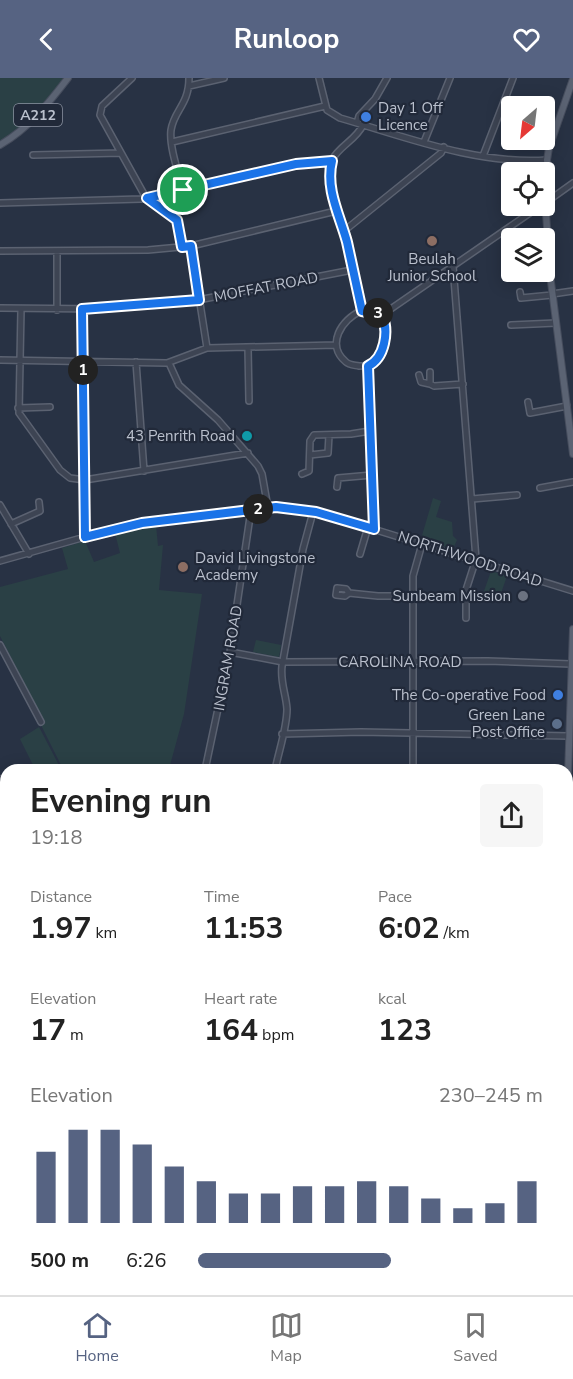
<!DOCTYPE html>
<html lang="en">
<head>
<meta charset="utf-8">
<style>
  :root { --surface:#fff; --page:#f6f6f6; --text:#222; --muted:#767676; --line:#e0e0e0; --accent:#566382 }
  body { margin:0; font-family:"Nunito Sans",sans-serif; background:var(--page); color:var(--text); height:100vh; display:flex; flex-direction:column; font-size:22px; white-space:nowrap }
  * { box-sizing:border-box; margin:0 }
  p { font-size:20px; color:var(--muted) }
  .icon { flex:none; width:33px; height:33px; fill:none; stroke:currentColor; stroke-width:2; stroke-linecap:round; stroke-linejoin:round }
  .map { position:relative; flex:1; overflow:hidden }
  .side { position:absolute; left:0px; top:686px; width:573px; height:532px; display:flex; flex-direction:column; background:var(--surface); border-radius:18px 18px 0 0; box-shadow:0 3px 15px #0003 }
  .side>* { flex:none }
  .needle { width:39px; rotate:208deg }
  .fabs { position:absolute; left:501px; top:18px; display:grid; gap:12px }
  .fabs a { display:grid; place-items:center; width:54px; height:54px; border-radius:6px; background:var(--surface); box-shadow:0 3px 15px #0003; font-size:30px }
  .pin { position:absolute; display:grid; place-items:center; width:51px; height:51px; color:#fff; margin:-26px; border:3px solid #fff; border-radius:50%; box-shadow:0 2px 6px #0007 }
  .km { position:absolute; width:30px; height:30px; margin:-15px; border-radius:50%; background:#222; color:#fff; font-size:16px; line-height:30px; text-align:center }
  .round { display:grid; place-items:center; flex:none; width:63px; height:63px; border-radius:6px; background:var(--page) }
  .summary { display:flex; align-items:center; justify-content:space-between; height:102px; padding:0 30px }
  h1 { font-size:33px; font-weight:700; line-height:45px }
  .stats { display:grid; grid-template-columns:repeat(3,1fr); gap:9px; height:102px; padding:6px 30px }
  .stats div { display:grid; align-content:center }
  .stats b { font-size:30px; font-weight:700 }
  .stats small { font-size:16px; font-weight:400 }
  .stats p { font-size:16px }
  .chart { height:168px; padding:12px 30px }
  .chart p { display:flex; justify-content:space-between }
  .chart svg { width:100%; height:108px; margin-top:6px; stroke:var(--accent); stroke-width:6 }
  ul { padding:0 30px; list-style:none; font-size:20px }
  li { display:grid; grid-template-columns:96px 72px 1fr; align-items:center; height:45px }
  li i { height:15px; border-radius:8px; background:var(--accent) }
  header { display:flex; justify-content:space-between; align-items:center; height:78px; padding:0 30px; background:var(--accent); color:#fff; font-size:27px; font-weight:700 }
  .menu { display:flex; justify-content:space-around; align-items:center; height:84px; border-top:2px solid var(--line); background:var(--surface); font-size:16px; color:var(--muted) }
  .menu a { display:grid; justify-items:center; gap:3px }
  .menu .active { color:var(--accent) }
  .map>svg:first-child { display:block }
  .green { fill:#2a4045 }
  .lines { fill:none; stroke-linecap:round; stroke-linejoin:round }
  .minor-casing { stroke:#5b6271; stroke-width:8 }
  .major-casing { stroke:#464d5d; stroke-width:8 }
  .minor { stroke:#3d4453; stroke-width:5 }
  .major { stroke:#5b6373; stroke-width:6 }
  .route-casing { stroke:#fff; stroke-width:12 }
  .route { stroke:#1a73e8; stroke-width:8 }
  .shop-dot { fill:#3f7fe0; stroke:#212939; stroke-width:2 }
  .education-dot { fill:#8d6e63; stroke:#212939; stroke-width:2 }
  .culture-dot { fill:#0f9aa8; stroke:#212939; stroke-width:2 }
  .worship-dot { fill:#6b7280; stroke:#212939; stroke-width:2 }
  .service-dot { fill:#5c6f8a; stroke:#212939; stroke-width:2 }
  .labels { text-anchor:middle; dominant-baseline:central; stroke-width:4.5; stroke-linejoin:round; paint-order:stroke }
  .shield { fill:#212939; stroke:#8c93a1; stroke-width:1.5 }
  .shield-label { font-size:14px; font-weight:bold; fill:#bac0cd }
  .poi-label { font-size:15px; fill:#bac0cd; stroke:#212939; text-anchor:end }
  .street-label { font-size:15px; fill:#bac0cd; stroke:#212939 }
</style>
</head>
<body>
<header><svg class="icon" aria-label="back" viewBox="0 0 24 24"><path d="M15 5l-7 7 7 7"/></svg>Runloop<svg class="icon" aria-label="heart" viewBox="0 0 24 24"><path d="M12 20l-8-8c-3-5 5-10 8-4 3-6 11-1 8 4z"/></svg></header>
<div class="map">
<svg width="573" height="1217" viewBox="0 0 573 1217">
  <rect width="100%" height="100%" fill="#283244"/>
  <!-- green -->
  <path class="green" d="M0 0H66L43 30 0 64Z
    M433 420 441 423 436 439 452 444 453 458 457 462 453 471 421 461Z
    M156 447 158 468 163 467 159 512 202 516 184 636 169 691H63L41 647 45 645 0 558V509L68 491 62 470 85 463 94 484 120 475 115 455Z
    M491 493 507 498 499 521 483 516Z
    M256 562 281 567 279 579 253 574Z
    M39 649 61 691H35L20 661Z"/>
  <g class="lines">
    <defs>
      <path id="minor" d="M132 0 102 28 100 37 145 118 178 142 182 169
        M319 0 327 32 340 40C406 59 477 87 547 82
        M189 8 224 0
        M357 45 359 38 375 21 387 0
        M172 64 325 28
        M424 64 450 0
        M33 77 121 75
        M483 78 513 0
        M183 112C179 96 169 69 171 52 174 32 189 27 189 0
        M0 125 141 121 296 86 332 83
        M545 125 573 105
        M344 153 441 75 444 69
        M191 168 207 270
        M0 173 148 172 191 168 336 133
        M57 173V232
        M453 188 476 481 466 512V540
        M520 214 521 220 552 217
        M552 216 573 213
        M0 230 102 231 193 223 352 192
        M21 231 19 335 60 392 70 400 85 402 248 375
        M82 231 85 459
        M361 233C358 210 352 186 347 164 341 144 323 102 332 82 339 68 356 62 363 47
        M361 233C367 233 375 233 380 236 392 242 383 280 372 286 368 288 363 288 359 288 354 287 349 287 346 284 325 267 342 241 361 233Z
        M382 237 540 128
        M511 247 556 245
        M248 270 249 323
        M0 282 167 285 207 270 336 267
        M136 284 144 393
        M169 285 179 307 218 342 258 388 262 396 268 430
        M368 288 373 451
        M419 297 421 304 430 306 434 308 463 306
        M430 306V294
        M528 324 530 335 567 328
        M18 330 50 329
        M310 377 328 375 329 357
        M302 396 309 393 310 363 314 357 351 356 370 353
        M337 409 338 400 372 397
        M540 410 573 404
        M472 421 517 417
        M0 427 29 476
        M11 446 40 433 39 424
        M360 476 368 449
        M0 483 85 459 142 445 222 434 276 429 300 431 328 437 573 513
        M349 515 345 518 336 517 337 510 346 511 349 515 378 518H413
        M0 567 41 644
        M230 574 283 584 488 583 571 586
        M282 656 361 654 568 658
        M205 692 230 574 251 432
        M275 692C279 672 287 650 287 631 286 616 280 604 282 588L303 471 313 434
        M413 692V498L422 466
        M0 701 6 711
        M567 802 573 800
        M0 825 6 827
        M567 878 573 879
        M0 904 6 906
        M567 960H573
        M567 1012H573
        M567 1036 573 1034
        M0 1058 6 1053
        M567 1098 573 1096
        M567 1168 573 1166
        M194 1212 201 1217
        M525 1212 528 1217
        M164 1217 169 1212
        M438 1217 452 1212"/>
      <path id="major" d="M573 1 549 70 547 82 549 105 546 136 551 204 573 376
        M0 67C29 50 48 26 68 0
        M567 726 573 551
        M567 729 573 772
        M0 1139 6 1148
        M71 1212 77 1217"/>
    </defs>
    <!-- minor casing -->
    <use href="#minor" class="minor-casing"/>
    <!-- major casing -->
    <use href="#major" class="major-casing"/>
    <!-- minor -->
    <use href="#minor" class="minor"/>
    <!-- major -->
    <use href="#major" class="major"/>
  </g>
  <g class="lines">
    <defs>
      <path id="route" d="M332 83C325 111 340 138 347 164 352 187 357 210 362 233L382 237C389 253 385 280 368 288L374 451 316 434 276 429 142 445 85 459 82 231 199 222 191 168 182 169 177 142 147 120 296 86Z"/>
    </defs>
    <!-- route casing -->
    <use href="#route" class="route-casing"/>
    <!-- route -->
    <use href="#route" class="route"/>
  </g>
  <!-- markers -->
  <g class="shop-dot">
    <circle cx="366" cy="39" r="6"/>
    <circle cx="558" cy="617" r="6"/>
  </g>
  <g class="education-dot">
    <circle cx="432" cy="163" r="6"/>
    <circle cx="183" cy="489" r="6"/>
  </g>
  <circle class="culture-dot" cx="247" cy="358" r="6"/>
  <circle class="worship-dot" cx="523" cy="518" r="6"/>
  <circle class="service-dot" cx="557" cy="646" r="6"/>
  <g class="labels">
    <!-- shield labels -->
    <rect class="shield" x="14" y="26" width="48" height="22" rx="4.5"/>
    <g class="shield-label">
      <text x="38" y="37">A212</text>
    </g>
    <!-- poi labels -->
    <g class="poi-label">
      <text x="378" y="30" text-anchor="start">Day 1 Off<tspan x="378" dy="17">Licence</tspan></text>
      <text x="432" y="181" text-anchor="middle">Beulah<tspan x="432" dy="17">Junior School</tspan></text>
      <text x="235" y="358">43 Penrith Road</text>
      <text x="195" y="480" text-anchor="start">David Livingstone<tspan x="195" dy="17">Academy</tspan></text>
      <text x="511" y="518">Sunbeam Mission</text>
      <text x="546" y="617">The Co-operative Food</text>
      <text x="545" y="637">Green Lane<tspan x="545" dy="17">Post Office</tspan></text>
    </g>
    <!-- street labels -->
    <g class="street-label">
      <text transform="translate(266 209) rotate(-11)">MOFFAT ROAD</text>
      <text transform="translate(470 481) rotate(18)">NORTHWOOD ROAD</text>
      <text transform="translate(228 580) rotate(-80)">INGRAM ROAD</text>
      <text x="400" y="584">CAROLINA ROAD</text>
    </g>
  </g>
</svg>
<div class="fabs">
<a><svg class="needle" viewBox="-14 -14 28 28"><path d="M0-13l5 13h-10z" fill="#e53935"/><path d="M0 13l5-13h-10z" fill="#767676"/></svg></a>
<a><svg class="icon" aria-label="locate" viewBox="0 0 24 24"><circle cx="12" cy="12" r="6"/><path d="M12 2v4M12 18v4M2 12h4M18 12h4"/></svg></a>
<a><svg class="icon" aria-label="layers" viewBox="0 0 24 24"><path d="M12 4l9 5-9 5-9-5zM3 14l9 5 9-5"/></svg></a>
</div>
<div class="pin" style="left:183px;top:112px;background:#1e9e55"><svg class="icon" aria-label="arrive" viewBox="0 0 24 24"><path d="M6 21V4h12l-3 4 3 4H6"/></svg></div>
<b class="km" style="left:83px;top:292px">1</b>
<b class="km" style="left:258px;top:431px">2</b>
<b class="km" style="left:378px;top:235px">3</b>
<section class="side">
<div class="summary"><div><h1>Evening run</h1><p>19:18</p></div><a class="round"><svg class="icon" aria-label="share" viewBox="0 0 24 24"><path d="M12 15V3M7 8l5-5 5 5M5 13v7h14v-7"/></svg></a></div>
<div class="stats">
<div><p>Distance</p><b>1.97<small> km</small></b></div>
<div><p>Time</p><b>11:53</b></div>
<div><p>Pace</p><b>6:02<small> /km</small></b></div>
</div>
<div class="stats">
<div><p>Elevation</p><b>17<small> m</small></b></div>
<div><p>Heart rate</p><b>164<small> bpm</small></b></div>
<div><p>kcal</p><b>123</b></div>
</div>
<div class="chart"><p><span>Elevation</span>230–245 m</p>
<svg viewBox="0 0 160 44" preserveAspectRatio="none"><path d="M5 44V15M15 44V6M25 44V6M35 44V12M45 44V21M55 44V27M65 44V32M75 44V32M85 44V29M95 44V29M105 44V27M115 44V29M125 44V34M135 44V38M145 44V36M155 44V27"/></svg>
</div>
<ul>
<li><b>500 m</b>6:26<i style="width:56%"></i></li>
</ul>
</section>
</div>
<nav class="menu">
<a class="active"><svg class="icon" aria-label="home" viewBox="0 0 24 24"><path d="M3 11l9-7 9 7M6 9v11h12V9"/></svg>Home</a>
<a><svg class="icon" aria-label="map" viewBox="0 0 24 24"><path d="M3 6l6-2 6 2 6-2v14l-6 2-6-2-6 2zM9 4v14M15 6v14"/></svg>Map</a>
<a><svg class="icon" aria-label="saved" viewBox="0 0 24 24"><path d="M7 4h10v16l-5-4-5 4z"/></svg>Saved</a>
</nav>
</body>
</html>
